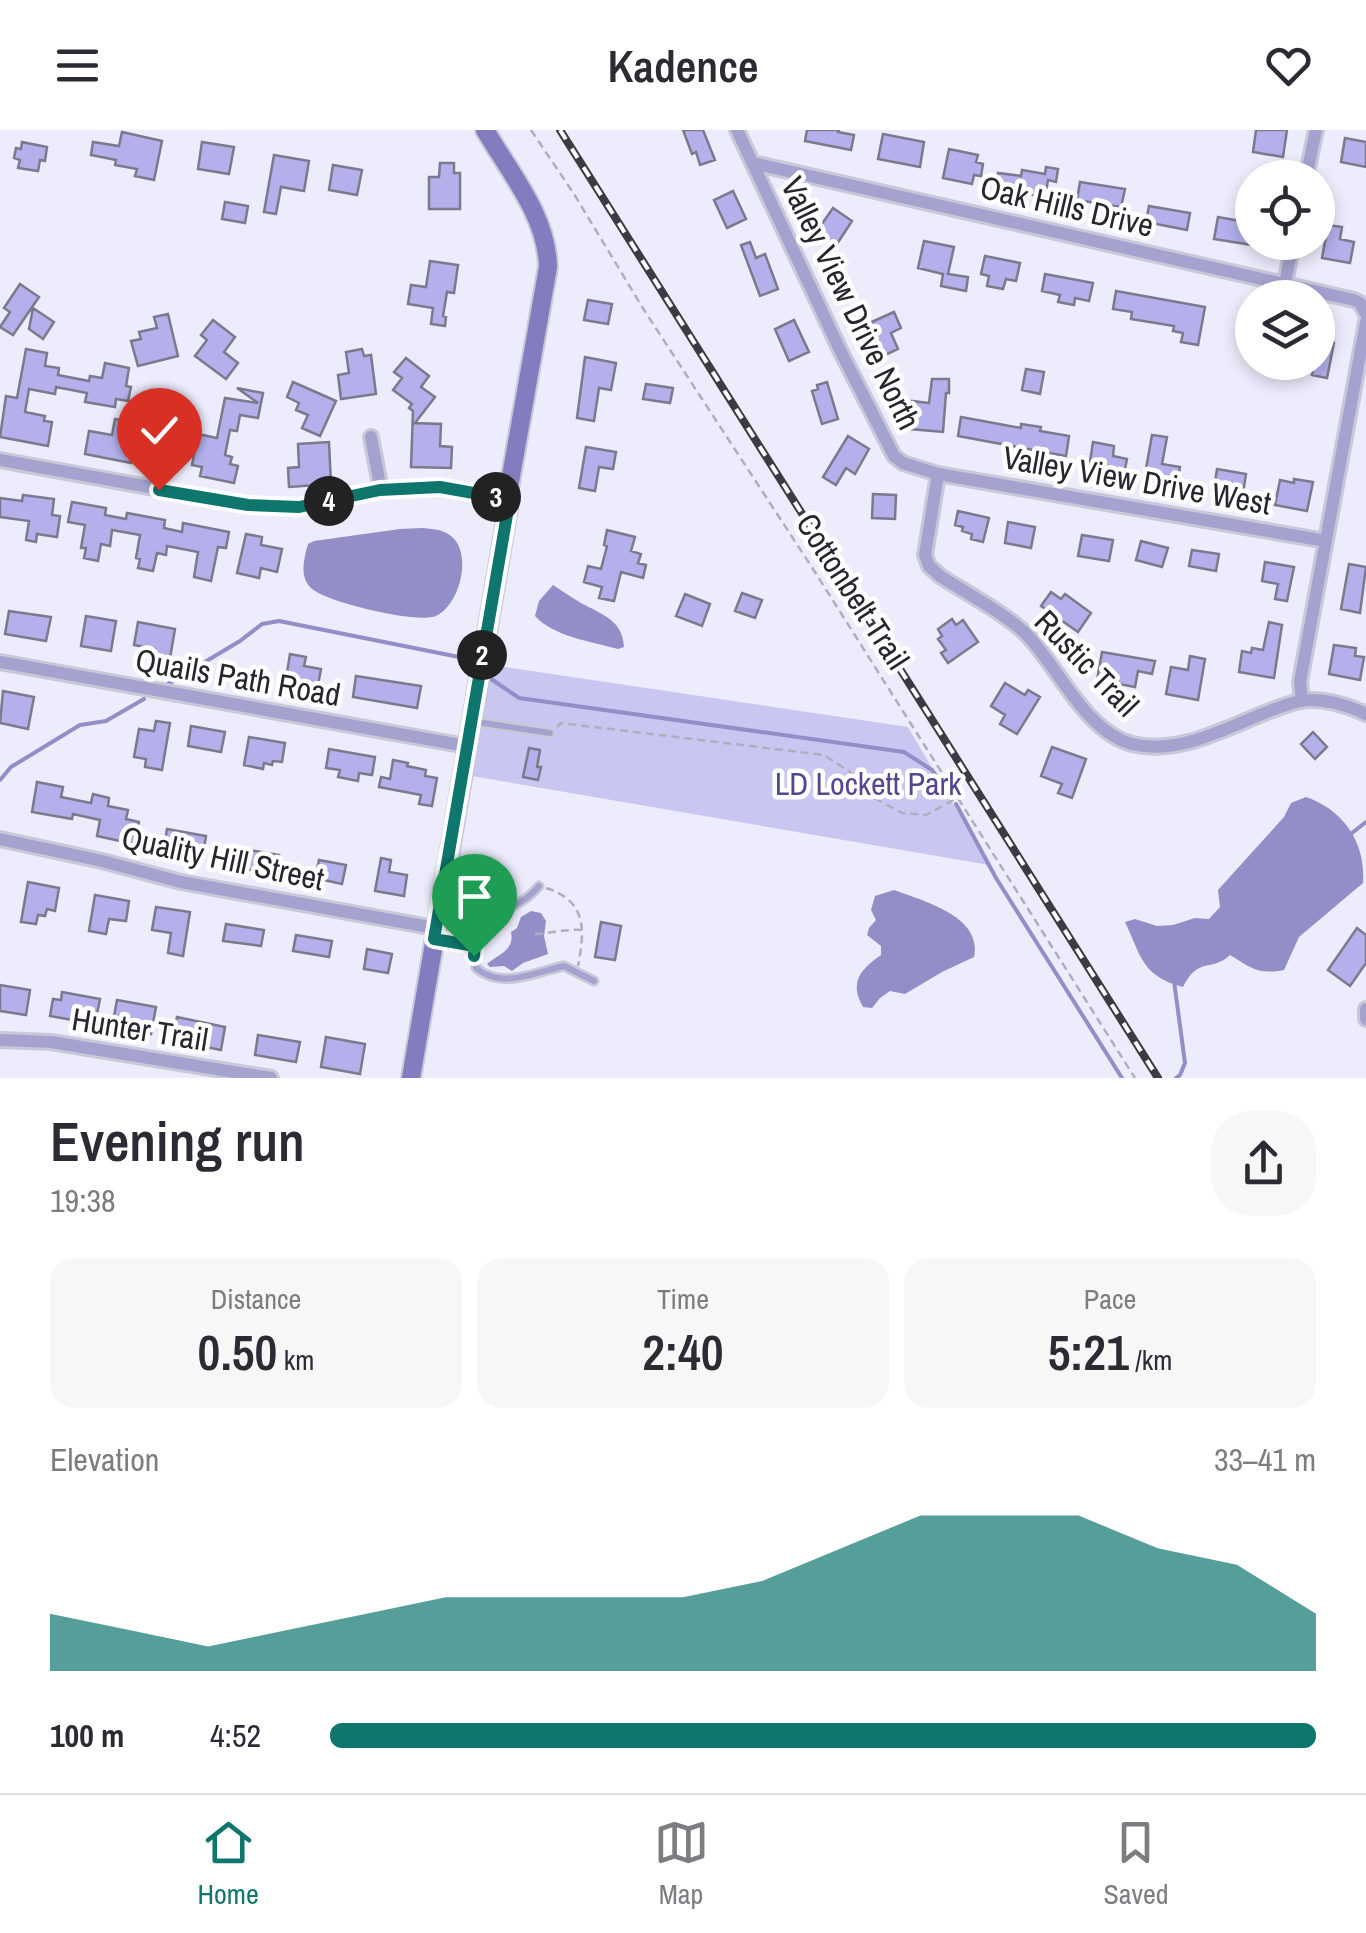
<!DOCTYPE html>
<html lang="en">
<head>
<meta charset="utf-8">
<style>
  :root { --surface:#fff; --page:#f7f7f7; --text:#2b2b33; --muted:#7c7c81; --line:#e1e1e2; --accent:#0f766e }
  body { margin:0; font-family:"Archivo Narrow",sans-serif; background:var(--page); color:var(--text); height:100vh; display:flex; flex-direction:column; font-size:38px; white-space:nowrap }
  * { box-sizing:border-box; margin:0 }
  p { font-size:32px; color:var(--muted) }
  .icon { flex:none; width:55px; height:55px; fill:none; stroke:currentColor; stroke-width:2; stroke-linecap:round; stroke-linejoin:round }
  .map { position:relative; height:948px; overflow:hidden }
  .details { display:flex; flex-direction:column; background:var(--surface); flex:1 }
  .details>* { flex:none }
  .controls { position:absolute; left:1235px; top:30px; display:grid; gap:20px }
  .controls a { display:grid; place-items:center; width:100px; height:100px; border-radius:50%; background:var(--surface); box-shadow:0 5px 15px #0003; font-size:50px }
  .pin { position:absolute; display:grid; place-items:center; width:85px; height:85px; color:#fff; margin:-102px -42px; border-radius:50% 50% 50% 0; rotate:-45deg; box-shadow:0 0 10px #0007 }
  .pin .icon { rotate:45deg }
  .km { position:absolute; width:50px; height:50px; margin:-25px; border-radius:50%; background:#222; color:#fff; font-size:28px; line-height:50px; text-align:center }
  .round { display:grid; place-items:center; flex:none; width:105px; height:105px; border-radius:40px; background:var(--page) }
  .summary { display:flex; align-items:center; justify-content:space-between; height:170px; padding:0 50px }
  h1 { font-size:55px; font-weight:600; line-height:75px }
  .metrics { display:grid; grid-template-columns:repeat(3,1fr); gap:15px; height:170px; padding:10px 50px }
  .metrics div { display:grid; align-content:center; border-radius:25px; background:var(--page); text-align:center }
  .metrics b { font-size:50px; font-weight:600 }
  .metrics small { font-size:28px; font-weight:400 }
  .metrics p { font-size:28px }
  .chart { height:280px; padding:20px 50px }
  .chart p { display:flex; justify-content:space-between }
  .chart svg { width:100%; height:180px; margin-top:10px; fill:var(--accent); opacity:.7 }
  ul { padding:0 50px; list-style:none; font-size:32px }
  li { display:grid; grid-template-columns:160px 120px 1fr; align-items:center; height:75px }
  li i { height:25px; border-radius:12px; background:var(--accent) }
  header { display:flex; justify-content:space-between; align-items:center; height:130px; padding:0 50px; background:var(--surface); font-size:45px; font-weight:600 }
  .tab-bar { display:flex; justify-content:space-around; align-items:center; height:140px; border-top:2px solid var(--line); background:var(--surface); font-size:28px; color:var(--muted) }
  .tab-bar a { display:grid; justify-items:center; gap:5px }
  .tab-bar .current { color:var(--accent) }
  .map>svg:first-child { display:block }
  .green { fill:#c8c7f2 }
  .water { fill:#918ec8 }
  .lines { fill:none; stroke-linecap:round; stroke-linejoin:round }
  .stream { stroke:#918ec8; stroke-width:4 }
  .building { fill:#b3b0ec; stroke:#7b7a8d; stroke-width:2.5 }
  .lane-casing { stroke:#c8c8d8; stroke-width:11 }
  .street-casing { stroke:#c8c8d8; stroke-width:18 }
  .secondary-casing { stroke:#c8c8d8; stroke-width:22 }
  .path { stroke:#aeaebc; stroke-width:2.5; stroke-dasharray:8 5; stroke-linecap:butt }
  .lane { stroke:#a4a3d0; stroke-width:6 }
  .street { stroke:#a4a3d0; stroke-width:12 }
  .secondary { stroke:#827dbf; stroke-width:18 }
  .rail-casing { stroke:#3b3b43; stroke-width:8 }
  .rail { stroke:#fff; stroke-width:4; stroke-dasharray:11; stroke-linecap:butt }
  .route-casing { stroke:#fff; stroke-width:20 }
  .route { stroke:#0f766e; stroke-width:12 }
  .labels { text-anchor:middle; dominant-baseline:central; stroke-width:9; stroke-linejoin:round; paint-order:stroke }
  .street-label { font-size:32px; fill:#26262d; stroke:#fff }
  .park-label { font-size:32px; fill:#514890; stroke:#fff }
</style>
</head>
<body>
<header><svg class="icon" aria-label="menu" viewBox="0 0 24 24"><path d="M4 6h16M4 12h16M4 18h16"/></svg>Kadence<svg class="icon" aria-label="heart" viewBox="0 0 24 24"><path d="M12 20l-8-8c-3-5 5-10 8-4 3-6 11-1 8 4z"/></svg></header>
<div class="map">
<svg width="1366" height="948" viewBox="0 0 1366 948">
  <rect width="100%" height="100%" fill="#ececfd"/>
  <!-- green -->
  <path class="green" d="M485 534 908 597 989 735 466 645Z"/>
  <!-- water -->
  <path class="water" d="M422 398C432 399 443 399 451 406 473 423 460 475 436 486 418 494 325 472 311 458 299 447 304 428 308 414L314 411 400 399Z
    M553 455C562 461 571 467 581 473 601 484 623 490 624 517L618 519C593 512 552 506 535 486L539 471Z
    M1306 667C1341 679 1366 710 1363 753L1299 807 1284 840C1258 845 1251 838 1230 825 1213 842 1198 826 1183 857 1141 846 1141 825 1125 792L1135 789 1157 796 1173 795 1195 788 1209 789 1220 777 1218 760 1284 687 1291 673Z
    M894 760C923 771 983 786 974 827L942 842 905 864 890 861 880 868 872 878 863 877C849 852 860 840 881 825V816L867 805 869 798 876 790 871 780 875 766Z
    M531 781 541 783 546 791 544 806 548 824 523 833 512 841 504 836 490 837 487 834C498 824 515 821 511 802L517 798 521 787Z"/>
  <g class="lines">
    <!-- stream -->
    <path class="stream" d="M491 549 519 568 904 622 932 640 949 664
      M168 554 240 511 262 494 279 491 464 528
      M0 650 11 637 80 595 106 591 144 569
      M956 674 996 748 1122 948
      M1352 703 1366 692
      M1174 851 1185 933 1180 945 1176 948"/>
  </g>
  <!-- building -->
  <path class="building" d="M683 0H703L715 30 700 35 696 22 692 24Z
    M807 0H839L838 2 854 5 851 20 805 11Z
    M1256 0H1287L1283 27 1253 22Z
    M122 2 162 11 154 50 135 46 137 39 115 35 116 30 91 25 93 12 119 16Z
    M883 4 924 12 920 37 878 29Z
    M1345 8 1366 12V37L1341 32Z
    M22 12 47 17 45 31 40 30 38 41 18 38 20 30 14 28 16 18 21 19Z
    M202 12 234 17 229 44 198 39Z
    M949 19 978 25 976 32 983 34 981 46 974 45 972 54 943 48Z
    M274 25 309 31 304 61 281 57 276 84 264 82Z
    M440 33H454V43H460V79H429V47H439Z
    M333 35 362 40 357 65 329 60Z
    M1046 37 1058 39 1056 52 1048 50 1045 67 996 59 998 43 1021 46 1022 40 1045 44Z
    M1080 52 1125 59 1121 77 1077 70Z
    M733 61 746 89 727 98 714 70Z
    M225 72 248 76 245 93 222 89Z
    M1149 76 1190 83 1187 100 1146 92Z
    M833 78 852 91 835 117 815 104Z
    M1218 87 1252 93V115L1214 109Z
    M1328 95 1342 97 1340 109 1354 112 1350 133 1322 128Z
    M924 111 954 117 948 144 968 147 966 161 941 156 943 144 918 138Z
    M750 112 756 128 765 124 778 159 760 166 741 115Z
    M985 126 1020 133 1016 151 1006 149 1003 159 987 156 989 146 981 144Z
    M430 131 458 135 454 163 447 162 443 186 446 187 445 196 431 194 433 178 408 174 411 155 426 157Z
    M1045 144 1093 153 1089 171 1075 168 1074 175 1058 172 1060 165 1042 161Z
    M20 154 39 167 13 205 0 197 10 182 4 178Z
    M1116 161 1205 177 1198 215 1181 212 1183 203 1173 201 1174 196 1131 189 1132 182 1113 179Z
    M588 170 612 174 608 194 584 190Z
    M33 178 54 192 43 209 29 199Z
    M894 182 901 198 891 203 898 219 879 228 865 195Z
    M168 184 178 226 138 236 131 211 141 209 139 202 157 198 154 187Z
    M213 190 235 207 224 222 238 233 226 249 195 226 207 210 201 205Z
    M794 190 809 222 789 231 775 199Z
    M1318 209 1334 213 1327 248 1312 245 1315 232H1318Z
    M26 219 47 223 45 236 59 238 58 245 89 251 90 246 102 248 105 233 129 238 126 256 131 257 128 271 116 269 115 277 85 272 87 263 56 257 55 264 29 259 25 282 45 286 44 291 52 292 48 316 0 307 6 266 17 268Z
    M362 219 364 226 371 225 376 264 341 269 338 245 349 243 346 222Z
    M585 227 616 233 611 260 599 258 594 291 577 288Z
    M406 228 429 246 421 257 435 267 415 293 441 294 440 316 452 317 451 338 411 337 413 281 409 278 412 274 393 260 402 248 394 242Z
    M1026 239 1044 242 1040 264 1022 260Z
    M932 249H949V263H946L943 302 910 299 912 271 929 273Z
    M293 252 336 271 320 306 302 298 308 285 296 280 299 273 287 267Z
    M827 252 838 289 822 294 812 261 818 259 817 255Z
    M646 254 673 258 670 273 643 269Z
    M237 258 263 263 258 288 240 285 237 301 230 300 225 325 232 327 230 334 238 336 234 353 200 346 202 337 192 335 198 304 217 308 225 268 258 273Z
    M961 287 1021 298V294L1041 297 1040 301 1069 306 1066 326 958 306Z
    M115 289 138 293 131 333 85 324 89 301 112 305Z
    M1152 305 1167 307 1162 334 1180 337 1177 355 1144 350Z
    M848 306 869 319 855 344 846 338 836 355 823 347Z
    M329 312 331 354 289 357 288 338 299 337 298 314Z
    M1093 312 1114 316 1113 326 1127 329 1124 344 1089 338Z
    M586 317 616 322 613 339 599 337 595 361 579 358Z
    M1217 339 1246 344 1242 370 1213 365Z
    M1294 349 1313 352 1307 381 1275 375 1280 350 1294 353Z
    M873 364 896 365 895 389 872 388Z
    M23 365 54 369 52 385 60 386 57 407 37 404 36 412 26 410 29 391 0 387V368L22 371Z
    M72 372 106 378 105 385 126 389 127 383 165 390 164 398 182 402 183 393 229 402 226 418 218 417 211 451 194 447 198 422 167 416 166 425 157 423 153 441 138 438 140 429 136 428 140 405 112 400 110 416 101 414 98 431 84 428 86 418H81L85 395 68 392Z
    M958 381 989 388 983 412 971 409 972 404 962 401 963 397 955 395Z
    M1008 392 1035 397 1031 418 1005 413Z
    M607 400 635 407 631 421 641 424 638 433 646 435 643 448 621 442 614 471 599 468 602 457 584 452 588 436 601 439 607 416 604 415Z
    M246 404 262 407 261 415 282 419 277 442 261 438 259 448 237 443Z
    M1082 405 1113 410 1109 431 1078 426Z
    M1141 411 1168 418 1162 437 1136 430Z
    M1192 420 1219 424 1216 441 1189 436Z
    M1265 432 1294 437 1287 471 1275 469 1278 454 1262 451Z
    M1349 434 1366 437 1360 483 1341 479Z
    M1051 462 1061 469 1065 464 1091 483 1078 502 1041 476Z
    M742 463 762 470 755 488 735 481Z
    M685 464 710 474 702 496 676 486Z
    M9 481 51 487 46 511 5 504Z
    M86 486 116 491 111 521 81 516Z
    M952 489 956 495 963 490 978 512 948 533 941 523 946 520 938 509 942 506 938 499Z
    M138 492 175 499 170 528 154 525 155 519 134 515Z
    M1269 492 1282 495 1274 548 1239 542 1242 521 1251 523 1252 518 1263 520Z
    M1334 515 1356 518 1355 526 1364 527 1360 550 1329 544Z
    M1102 522 1155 531 1152 544 1138 541 1135 557 1097 550Z
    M290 524 306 527 304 536 321 539 317 560 285 555Z
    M1190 526 1205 529 1198 570 1166 564 1171 537 1188 540Z
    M356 546 421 556 417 578 353 567Z
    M1005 553 1025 565 1028 560 1040 567 1017 604 1000 594 1005 585 991 576Z
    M3 561 34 567 28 599 0 593Z
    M156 591 170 593 162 640 145 637 146 629 134 627 139 599 154 601Z
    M191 596 225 602 221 622 188 616Z
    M1313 602 1327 617 1315 629 1301 614Z
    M249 607 285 613 282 632 273 631 272 635 264 633 263 639 244 635Z
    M1052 617 1086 629 1072 668 1058 663 1062 654 1041 646Z
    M529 618 540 620 537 637H541L538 650 523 647Z
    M329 619 375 627 372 645 359 643 358 651 338 647 340 640 326 638Z
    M393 630 408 633 407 636 426 640 425 646 437 648 432 676 419 674 421 665 379 657 381 647 390 649Z
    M37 652 63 657 61 667 91 673 93 664 109 668 108 676 128 680 126 689 139 692 134 714 97 706 100 690 73 684 72 689 32 682Z
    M167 699 206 706 203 724 164 717Z
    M237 718 279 725 276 744 234 737Z
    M381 728 391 730 389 742 407 745 404 766 375 761Z
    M319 730 346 735 342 754 315 748Z
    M28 752 59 758 55 781 47 779 45 786 38 785 36 794 21 792Z
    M95 765 129 771 126 791 109 789 106 804 89 801Z
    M156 777 190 782 183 826 168 823 171 803 152 800Z
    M601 792 621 796 615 830 595 827Z
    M226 794 264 800 261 816 223 811Z
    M1357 798 1366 805V833L1350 856 1328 840Z
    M296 805 332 811 329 827 293 821Z
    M367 819 392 824 388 843 364 839Z
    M0 855 30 860 26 885 0 881Z
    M62 862 100 869 95 894 50 886 53 869 61 870Z
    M117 870 156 877 151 904 112 897Z
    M177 887 225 897 221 920 172 910Z
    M258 905 300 912 296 932 255 925Z
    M326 907 365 914 360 944 321 937Z"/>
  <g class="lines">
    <defs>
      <path id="lane" d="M477 592 550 603
        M435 810 475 816C482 805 489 793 500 784 516 772 525 773 539 756
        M475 816 476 838C502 860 535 842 564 836L594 851"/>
      <path id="street" d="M737 0 840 220 894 326 903 333 938 344 1326 411
        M753 33 1354 170 1360 173 1366 184
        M1306 48 1316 0
        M1285 154 1293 112
        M371 307 381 360
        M0 330 248 375 299 377 381 360 440 357 507 369
        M938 344 925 425 929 436 940 446C966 463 1008 485 1028 506 1059 539 1086 602 1132 614 1189 628 1246 584 1300 571 1321 567 1347 575 1366 584
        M159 360 176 272
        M0 532 466 616
        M1302 571 1300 552 1366 192
        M0 709 102 731 181 752 435 798
        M1366 879V889
        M0 910 51 912 271 948"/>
      <path id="secondary" d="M411 948 508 379 507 369 548 137C547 86 510 43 485 0"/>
    </defs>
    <!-- lane casing -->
    <use href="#lane" class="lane-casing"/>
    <!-- street casing -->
    <use href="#street" class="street-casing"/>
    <!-- secondary casing -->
    <use href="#secondary" class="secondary-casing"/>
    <!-- path -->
    <path class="path" d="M531 0 574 64 644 180 813 439 1135 948
      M557 597 561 593 824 625 850 642 876 669 902 683 926 685 957 668
      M546 758C587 771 585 800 578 836
      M535 804C551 803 566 799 581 800"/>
    <!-- lane -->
    <use href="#lane" class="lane"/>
    <!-- street -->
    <use href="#street" class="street"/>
    <!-- secondary -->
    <use href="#secondary" class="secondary"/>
    <defs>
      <path id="rail" d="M560 0 1158 948"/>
    </defs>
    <!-- rail casing -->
    <use href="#rail" class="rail-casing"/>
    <!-- rail -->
    <use href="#rail" class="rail"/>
  </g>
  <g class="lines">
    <defs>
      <path id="route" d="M159 360 248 375 299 377 380 360 440 357 507 369 508 379 434 809 475 816 474 826"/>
    </defs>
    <!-- route casing -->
    <use href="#route" class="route-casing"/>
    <!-- route -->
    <use href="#route" class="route"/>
  </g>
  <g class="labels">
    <!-- street labels -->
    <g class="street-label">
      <text transform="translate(1067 76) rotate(13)">Oak Hills Drive</text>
      <text transform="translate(851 173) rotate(64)">Valley View Drive North</text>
      <text transform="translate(1137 350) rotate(10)">Valley View Drive West</text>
      <text transform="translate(853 461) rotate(57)">Cottonbelt Trail</text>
      <text transform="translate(1087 533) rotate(46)">Rustic Trail</text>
      <text transform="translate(238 547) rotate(10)">Quails Path Road</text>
      <text transform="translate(223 728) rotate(12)">Quality Hill Street</text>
      <text transform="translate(140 899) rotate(9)">Hunter Trail</text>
    </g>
    <!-- park labels -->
    <g class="park-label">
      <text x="868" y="653">LD Lockett Park</text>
    </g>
  </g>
</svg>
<div class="controls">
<a><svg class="icon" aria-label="locate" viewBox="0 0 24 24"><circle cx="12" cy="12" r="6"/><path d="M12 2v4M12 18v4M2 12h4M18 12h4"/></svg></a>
<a><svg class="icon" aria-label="layers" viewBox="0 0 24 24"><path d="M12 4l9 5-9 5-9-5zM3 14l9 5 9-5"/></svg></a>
</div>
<div class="pin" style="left:474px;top:826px;background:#1e9e55"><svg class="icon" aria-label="arrive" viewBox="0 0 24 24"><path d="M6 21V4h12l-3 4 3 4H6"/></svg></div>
<div class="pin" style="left:159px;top:360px;background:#d93025"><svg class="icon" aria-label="check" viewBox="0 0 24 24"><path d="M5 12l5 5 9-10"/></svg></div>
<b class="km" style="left:482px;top:525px">2</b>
<b class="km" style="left:496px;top:367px">3</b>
<b class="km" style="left:329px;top:371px">4</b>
</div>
<section class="details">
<div class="summary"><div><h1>Evening run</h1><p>19:38</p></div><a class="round"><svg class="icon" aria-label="share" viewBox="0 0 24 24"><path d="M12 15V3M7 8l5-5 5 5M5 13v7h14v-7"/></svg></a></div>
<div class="metrics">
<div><p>Distance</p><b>0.50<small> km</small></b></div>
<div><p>Time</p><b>2:40</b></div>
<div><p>Pace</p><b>5:21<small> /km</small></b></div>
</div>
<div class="chart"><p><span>Elevation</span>33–41 m</p>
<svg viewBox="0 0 160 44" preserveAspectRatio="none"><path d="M0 44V30L10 34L20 38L30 34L40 30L50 26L60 26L70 26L80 26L90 22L100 14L110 6L120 6L130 6L140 14L150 18L160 30V44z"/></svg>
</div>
<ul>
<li><b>100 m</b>4:52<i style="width:100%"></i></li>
</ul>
</section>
<nav class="tab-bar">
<a class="current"><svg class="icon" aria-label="home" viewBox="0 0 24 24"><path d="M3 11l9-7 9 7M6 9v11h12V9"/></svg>Home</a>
<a><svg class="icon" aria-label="map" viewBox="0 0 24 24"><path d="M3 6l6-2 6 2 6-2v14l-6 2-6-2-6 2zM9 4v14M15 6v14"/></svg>Map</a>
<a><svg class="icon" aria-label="saved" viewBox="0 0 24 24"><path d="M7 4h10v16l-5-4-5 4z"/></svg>Saved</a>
</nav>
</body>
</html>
